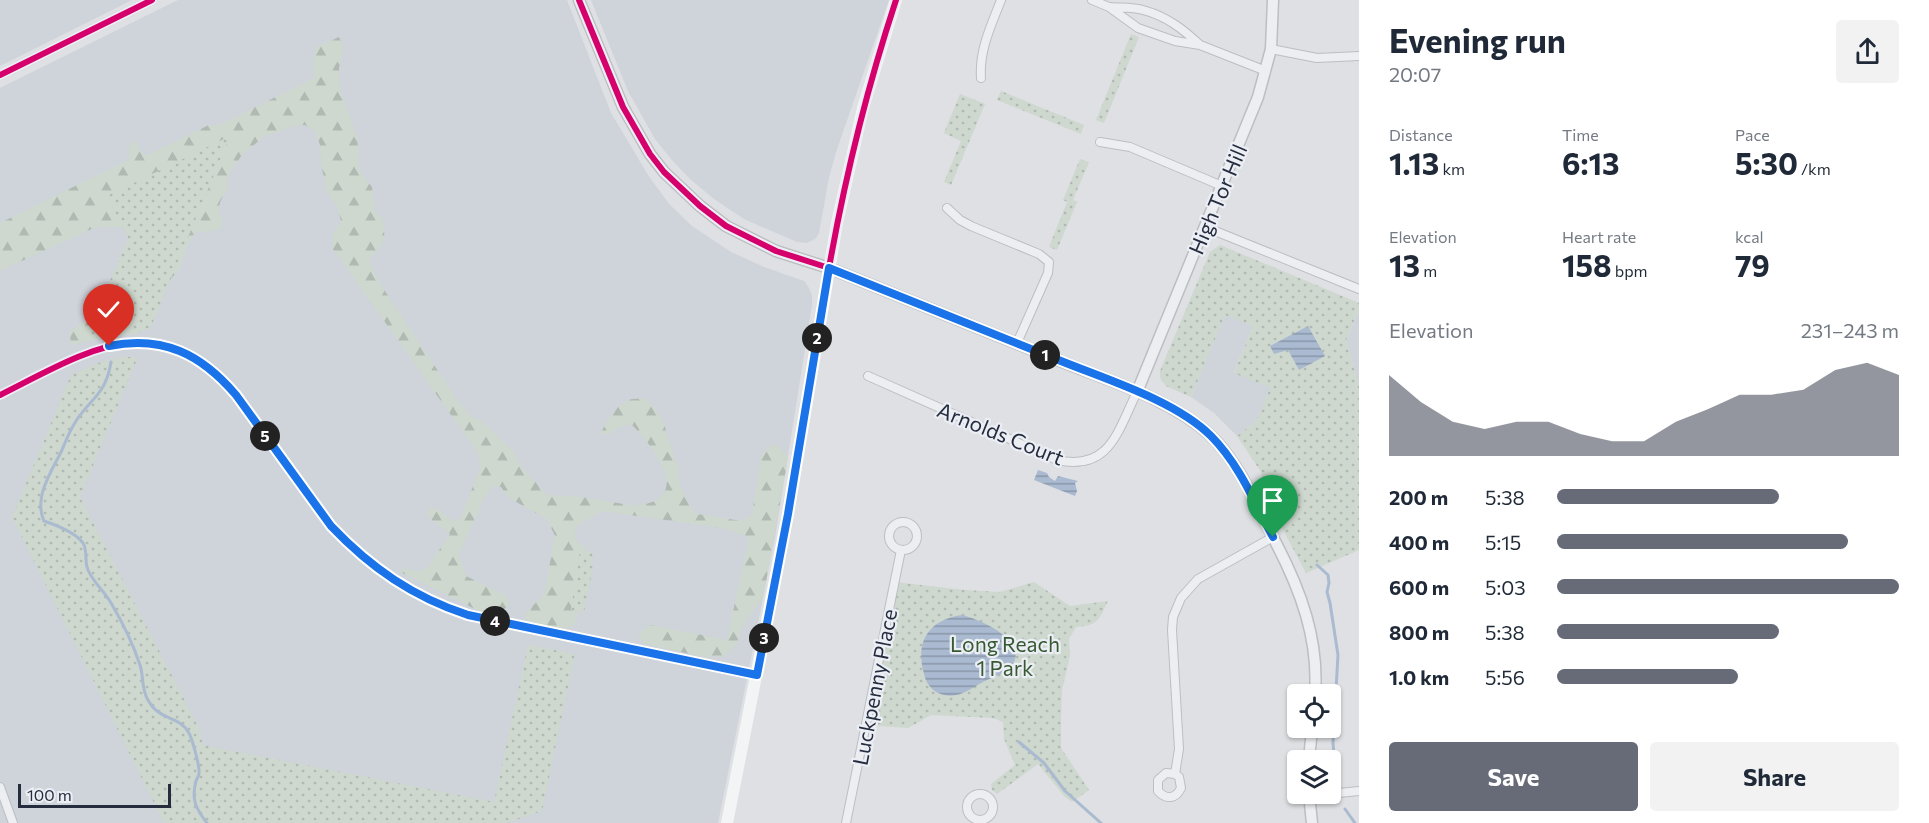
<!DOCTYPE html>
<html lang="en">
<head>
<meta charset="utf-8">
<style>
  :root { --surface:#fff; --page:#f2f2f3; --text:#1f2937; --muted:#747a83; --accent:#666b77 }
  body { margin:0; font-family:Commissioner,sans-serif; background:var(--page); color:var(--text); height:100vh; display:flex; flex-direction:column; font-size:22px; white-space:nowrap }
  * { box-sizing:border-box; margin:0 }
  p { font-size:20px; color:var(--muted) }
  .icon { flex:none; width:33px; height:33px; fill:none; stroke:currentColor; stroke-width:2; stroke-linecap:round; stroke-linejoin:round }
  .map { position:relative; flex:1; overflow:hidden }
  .sheet { display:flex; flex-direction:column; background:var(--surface); width:570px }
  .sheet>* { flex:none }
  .controls { position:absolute; left:1287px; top:684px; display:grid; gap:12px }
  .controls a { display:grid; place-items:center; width:54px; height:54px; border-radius:6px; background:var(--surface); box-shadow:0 2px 4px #0004; font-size:30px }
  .scale { position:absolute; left:18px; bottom:15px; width:153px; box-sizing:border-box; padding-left:6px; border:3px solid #252c3d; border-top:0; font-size:16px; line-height:21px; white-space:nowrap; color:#252c3d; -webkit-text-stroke:4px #ebeef4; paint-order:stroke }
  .pin { position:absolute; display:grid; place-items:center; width:51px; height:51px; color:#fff; margin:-62px -26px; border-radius:50% 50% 50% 0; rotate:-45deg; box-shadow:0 0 6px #0007 }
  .pin .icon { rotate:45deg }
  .km { position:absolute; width:30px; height:30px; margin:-15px; border-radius:50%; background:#222; color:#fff; font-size:16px; line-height:30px; text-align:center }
  .round { display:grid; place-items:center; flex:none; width:63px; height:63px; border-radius:6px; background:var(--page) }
  .overview { display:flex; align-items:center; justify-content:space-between; height:102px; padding:0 30px }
  h1 { font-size:33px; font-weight:700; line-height:45px }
  .metrics { display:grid; grid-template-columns:repeat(3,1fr); gap:9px; height:102px; padding:6px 30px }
  .metrics div { display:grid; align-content:center }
  .metrics b { font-size:30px; font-weight:700 }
  .metrics small { font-size:16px; font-weight:400 }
  .metrics p { font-size:16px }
  .chart { height:168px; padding:12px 30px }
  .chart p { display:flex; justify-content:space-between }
  .chart svg { width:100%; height:108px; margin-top:6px; fill:var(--accent); opacity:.7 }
  .button { display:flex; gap:12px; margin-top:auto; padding:12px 30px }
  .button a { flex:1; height:69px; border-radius:6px; background:var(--accent); color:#fff; font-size:24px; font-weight:700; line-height:69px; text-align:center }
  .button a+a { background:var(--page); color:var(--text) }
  ul { padding:0 30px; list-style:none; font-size:20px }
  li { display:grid; grid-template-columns:96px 72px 1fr; align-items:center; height:45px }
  li i { height:15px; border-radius:8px; background:var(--accent) }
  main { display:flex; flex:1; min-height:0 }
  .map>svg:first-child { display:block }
  .built { fill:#cfd3da }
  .forest { fill:url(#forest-firs) }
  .park { fill:url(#park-dots) }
  .water { fill:url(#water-rules) }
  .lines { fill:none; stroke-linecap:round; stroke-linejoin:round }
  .stream { stroke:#aabad0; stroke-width:3 }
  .minor-casing { stroke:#bcbec1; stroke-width:10 }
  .tertiary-casing { stroke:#bcbec1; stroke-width:13 }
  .minor { stroke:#edeef1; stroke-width:8 }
  .tertiary { stroke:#edeef1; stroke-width:10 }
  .secondary { stroke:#f2f4f5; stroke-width:12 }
  .cycleway-casing { stroke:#ebeef4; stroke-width:10 }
  .cycleway { stroke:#d6006c; stroke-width:6 }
  .route-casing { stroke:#fff; stroke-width:12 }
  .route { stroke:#1a73e8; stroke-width:8 }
  .labels { text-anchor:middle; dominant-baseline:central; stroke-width:4.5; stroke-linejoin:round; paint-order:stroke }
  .street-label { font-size:21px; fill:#252c3d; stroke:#ebeef4 }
  .park-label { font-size:21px; fill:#365932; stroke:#ebeef4 }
</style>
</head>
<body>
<main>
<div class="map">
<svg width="1359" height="823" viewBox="0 0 1359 823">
  <defs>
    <pattern id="forest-firs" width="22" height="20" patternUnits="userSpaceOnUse" patternTransform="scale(1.5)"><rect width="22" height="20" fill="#ced8ce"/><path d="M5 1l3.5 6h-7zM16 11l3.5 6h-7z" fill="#b1bab2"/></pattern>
    <pattern id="park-dots" width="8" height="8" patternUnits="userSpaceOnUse" patternTransform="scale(1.5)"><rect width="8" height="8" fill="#ced8ce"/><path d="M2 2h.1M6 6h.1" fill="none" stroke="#b1bab2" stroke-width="1.8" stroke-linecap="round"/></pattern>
    <pattern id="water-rules" width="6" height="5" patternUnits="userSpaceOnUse" patternTransform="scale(1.5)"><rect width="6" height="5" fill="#aabad0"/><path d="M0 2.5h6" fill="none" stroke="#8a97aa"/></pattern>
  </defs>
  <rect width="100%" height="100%" fill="#dee0e3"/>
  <!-- built -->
  <path class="built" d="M0 0H132L0 66Z
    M178 0H567L611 113 648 175 669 204 692 226 731 252 764 267 804 281 809 288 812 296V305L775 538 718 823H0V88Z
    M591 0H889L837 149 829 177 819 233 815 239 807 243 797 242 744 219 714 199 690 179 672 160 655 139 628 91Z
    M1359 309V384L1346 341Z
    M1225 314 1253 326 1234 372 1271 388 1257 420 1237 436 1214 413 1191 397Z"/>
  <!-- forest -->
  <path class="forest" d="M339 37 344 49 339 68 340 91 357 136 360 172 372 187 375 212 382 218C384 228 387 240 379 249 375 254 372 255 369 261L379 282 460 404 471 416 482 421 514 452 520 465 547 495C569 495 591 498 612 502 621 503 631 507 640 505 694 498 652 445 632 425H624L607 435 601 433C606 422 615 407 626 401 631 398 640 399 646 399L662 418 678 468 680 484 689 505 697 514 742 521 752 514 761 456 768 447 778 445 788 458 763 599 753 610 742 628 736 645 725 656 704 657 645 644 638 634 651 625 727 640 749 537 722 528 602 511 575 527 576 540 586 548 584 551 581 550 571 610 578 611 574 625 563 630 526 621 525 614 544 594 555 536 547 519 509 498 501 487 494 486 485 496 459 554 466 576 507 596 509 606 499 612H481L400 572 403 568 418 572 427 568 450 534 428 517 427 512 430 508H436L454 522 461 517 480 468 478 453 333 249V233L341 221 337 206 327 193 321 163 320 145 315 131 305 125 293 126 276 133 267 134 254 145 242 155 230 172 227 182 228 190C219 200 216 209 223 221L220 229 207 232 199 231 193 235 189 242 180 269 158 292 147 328 136 334 106 337 71 345 70 331 96 314 113 291 135 233 120 227H96L0 271V223L130 159 129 148 132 141 137 143 142 154 147 155 209 125H219L314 78 313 59 317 47Z"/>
  <!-- park -->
  <path class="park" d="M1131 34 1139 37 1104 123 1096 120Z
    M1001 91 1084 125 1081 134 997 100Z
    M960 94 985 104 951 185 944 182 961 141 944 133Z
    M230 136 150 329H121L86 337 128 238 107 196Z
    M1080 159 1089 162 1073 200 1077 202 1057 250 1049 247 1067 202 1063 200Z
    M1220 245 1359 303V309L1346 341 1359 384V550L1306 573 1282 528 1261 472 1237 436 1257 420 1270 388 1234 373 1253 326 1225 315 1191 397 1166 386 1160 378V371L1210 252Z
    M123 357H138L80 497 200 730 203 745 494 802 528 645 575 654 542 811 507 823H164L12 517 71 375 101 362Z
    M580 550 593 552 591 566 593 567 584 612 571 610Z
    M895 582 964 590 1000 592 1034 582 1070 606 1108 601C1098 621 1099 625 1076 627L1069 639 1070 656 1062 690 1061 714V748L1089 790 1072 802 1064 796 1038 764 997 794 992 790 991 784 1015 765 1004 739 1003 722 993 718 931 715 908 728 866 725Z"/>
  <!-- water -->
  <path class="water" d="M1308 326 1325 356 1299 370 1288 350 1274 354 1270 346Z
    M1038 470 1047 473 1049 477 1055 481 1058 476 1078 481 1075 483 1077 491 1075 496 1034 480Z
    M962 615C979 619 1025 639 1014 662 1009 672 993 677 983 682 977 685 970 690 963 693 946 700 928 693 924 674 915 642 928 620 962 615Z"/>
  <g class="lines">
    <!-- stream -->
    <path class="stream" d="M111 362C106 394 92 397 76 421 70 430 66 440 62 450 52 471 33 497 44 521 56 525 75 532 83 543 88 551 84 561 88 570 93 582 105 592 111 603 123 623 133 644 140 665 144 677 141 689 148 700 160 722 178 714 189 733 192 739 200 766 199 773 199 776 197 778 196 781 191 800 196 809 207 823
      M1317 565 1328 575 1329 583 1327 592 1330 603 1338 655 1333 743 1336 780
      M1019 742 1044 763 1065 791 1101 823
      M1345 809 1355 823"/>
    <defs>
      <path id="minor" d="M1092 0 1109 7 1138 28 1175 41 1200 45 1266 71
        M1110 7C1120 8 1133 7 1143 10 1166 16 1183 29 1200 45
        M1271 49 1317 58 1359 56
        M0 75 152 0
        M981 78C979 50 991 26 1001 0
        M1100 142 1130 147 1222 186
        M947 208 960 220 971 226 1039 254 1049 262 1048 273 1017 343
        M1205 227 1359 289
        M868 376 1057 460C1110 472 1118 430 1137 392
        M0 395C88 351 157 303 236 395L331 526C371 568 413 597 468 616L757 675
        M889 536a14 14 0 1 1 28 0a14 14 0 1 1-28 0Z
        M1175 774 1166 773 1158 780V791C1166 800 1176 799 1181 788L1179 777 1175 774 1179 749 1172 630 1173 617 1181 598 1198 579 1273 537
        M0 787 13 823
        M967 807a13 13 0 1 1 26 0a13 13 0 1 1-26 0Z
        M1309 796 1359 791
        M846 823 901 550"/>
      <path id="tertiary" d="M579 0 623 107 650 154 664 172 700 206 726 226 776 251 829 268C906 299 983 330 1060 361 1109 381 1171 399 1210 435 1239 462 1258 508 1276 543 1301 591 1319 640 1315 694
        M1137 392 1258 97 1271 49 1273 0
        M1309 760 1312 728
        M1309 794 1312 823"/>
    </defs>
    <!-- minor casing -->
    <use href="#minor" class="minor-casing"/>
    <!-- tertiary casing -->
    <use href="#tertiary" class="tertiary-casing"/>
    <!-- minor -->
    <use href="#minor" class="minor"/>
    <!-- tertiary -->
    <use href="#tertiary" class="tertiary"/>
    <!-- secondary -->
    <path class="secondary" d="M727 823 788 514 837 223 863 108 896 0"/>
    <defs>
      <path id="cycleway" d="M579 0 623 107 650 154 664 172 700 206 726 226 776 251 829 268C845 177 867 88 896 0
        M0 75 152 0
        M0 395C88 351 157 303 236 395L331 526C371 568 413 597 468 616L757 675"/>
    </defs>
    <!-- cycleway casing -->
    <use href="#cycleway" class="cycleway-casing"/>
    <!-- cycleway -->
    <use href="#cycleway" class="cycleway"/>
  </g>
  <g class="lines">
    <defs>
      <path id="route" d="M109 346C163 335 201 354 236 395L331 526C371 568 413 597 468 615L757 675 788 514 829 268C906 299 984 330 1061 361 1108 380 1176 401 1211 436 1239 464 1255 503 1273 537"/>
    </defs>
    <!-- route casing -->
    <use href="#route" class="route-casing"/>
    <!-- route -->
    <use href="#route" class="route"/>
  </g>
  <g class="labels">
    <!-- street labels -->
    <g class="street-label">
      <text transform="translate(1217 199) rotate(-67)">High Tor Hill</text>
      <text transform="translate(1001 433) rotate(22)">Arnolds Court</text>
      <text transform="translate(874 687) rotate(-79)">Luckpenny Place</text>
    </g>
    <!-- park labels -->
    <g class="park-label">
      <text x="1005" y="643">Long Reach<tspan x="1005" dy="24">1 Park</tspan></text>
    </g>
  </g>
</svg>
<div class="controls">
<a><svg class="icon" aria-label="locate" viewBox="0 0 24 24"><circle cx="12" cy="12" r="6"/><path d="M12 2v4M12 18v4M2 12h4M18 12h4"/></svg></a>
<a><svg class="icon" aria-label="layers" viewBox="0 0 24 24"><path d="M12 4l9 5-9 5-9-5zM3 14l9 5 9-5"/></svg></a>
</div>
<div class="scale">100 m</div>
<div class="pin" style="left:1273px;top:537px;background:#1e9e55"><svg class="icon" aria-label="arrive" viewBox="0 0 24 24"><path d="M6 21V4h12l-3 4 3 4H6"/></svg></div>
<div class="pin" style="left:109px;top:346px;background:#d93025"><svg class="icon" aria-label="check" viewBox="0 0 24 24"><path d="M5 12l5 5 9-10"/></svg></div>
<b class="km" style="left:1045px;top:355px">1</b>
<b class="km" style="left:817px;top:338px">2</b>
<b class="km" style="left:764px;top:638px">3</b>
<b class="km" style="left:495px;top:621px">4</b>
<b class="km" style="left:265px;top:436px">5</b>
</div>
<section class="sheet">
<div class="overview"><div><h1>Evening run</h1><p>20:07</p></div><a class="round"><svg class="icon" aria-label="share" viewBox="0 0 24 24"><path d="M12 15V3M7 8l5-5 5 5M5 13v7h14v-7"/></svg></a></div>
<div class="metrics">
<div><p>Distance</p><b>1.13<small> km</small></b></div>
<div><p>Time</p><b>6:13</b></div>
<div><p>Pace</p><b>5:30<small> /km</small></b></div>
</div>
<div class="metrics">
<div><p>Elevation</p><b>13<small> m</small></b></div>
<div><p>Heart rate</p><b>158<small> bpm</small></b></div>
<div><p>kcal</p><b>79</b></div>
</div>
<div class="chart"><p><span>Elevation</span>231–243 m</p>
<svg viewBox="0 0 160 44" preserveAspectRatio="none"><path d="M0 44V11L10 22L20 30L30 33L40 30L50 30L60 35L70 38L80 38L90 30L100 25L110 19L120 19L130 17L140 9L150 6L160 11V44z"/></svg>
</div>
<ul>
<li><b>200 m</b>5:38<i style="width:65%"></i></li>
<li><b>400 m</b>5:15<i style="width:85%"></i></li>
<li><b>600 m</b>5:03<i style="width:100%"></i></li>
<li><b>800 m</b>5:38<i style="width:65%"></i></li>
<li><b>1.0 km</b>5:56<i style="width:53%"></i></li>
</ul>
<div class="button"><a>Save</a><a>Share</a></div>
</section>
</main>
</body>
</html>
